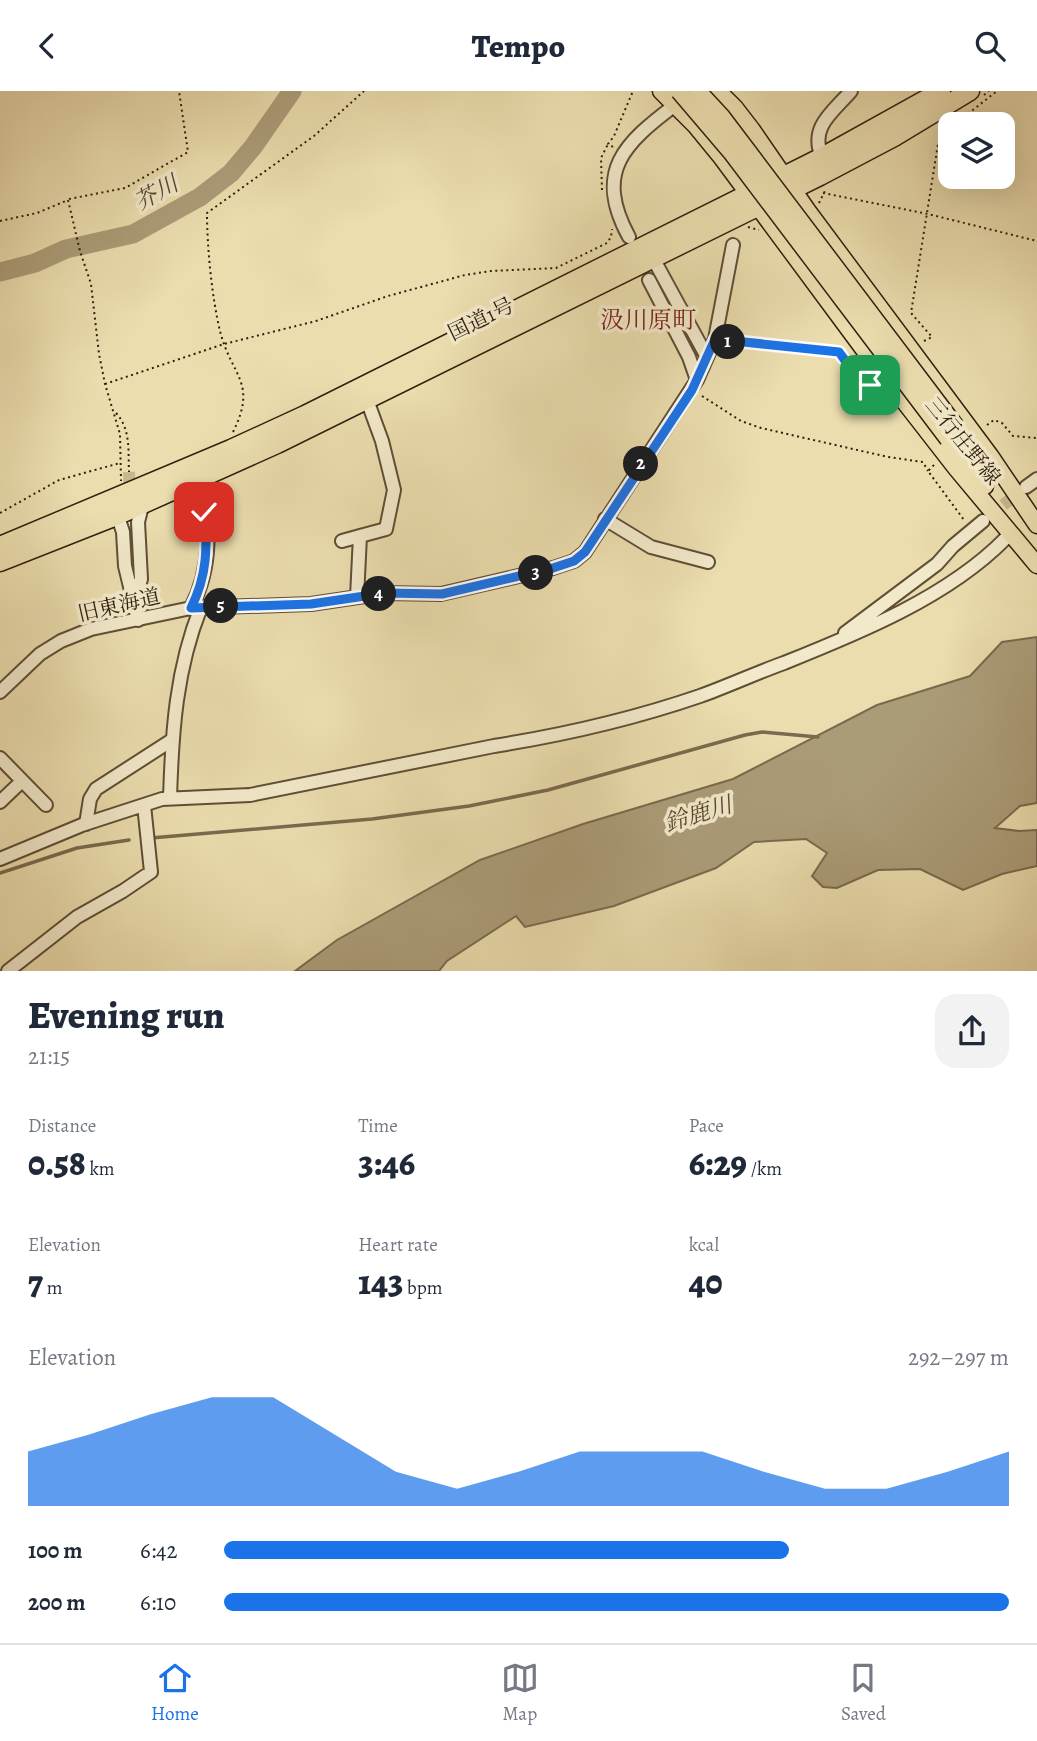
<!DOCTYPE html>
<html lang="en">
<head>
<meta charset="utf-8">
<style>
  :root { --surface:#fff; --page:#f2f2f3; --text:#1f2937; --muted:#747a83; --line:#e0e1e3; --accent:#1a73e8 }
  body { margin:0; font-family:Alegreya,"Noto Serif JP",serif; background:var(--page); color:var(--text); height:100vh; display:flex; flex-direction:column; font-size:26px; white-space:nowrap }
  * { box-sizing:border-box; margin:0 }
  p { font-size:23px; color:var(--muted) }
  .icon { flex:none; width:38px; height:38px; fill:none; stroke:currentColor; stroke-width:2; stroke-linecap:round; stroke-linejoin:round }
  .map { position:relative; height:880px; overflow:hidden }
  .sheet { display:flex; flex-direction:column; background:var(--surface); flex:1 }
  .sheet>* { flex:none }
  .fabs { position:absolute; left:938px; top:21px; display:grid; gap:14px }
  .fabs a { display:grid; place-items:center; width:77px; height:77px; border-radius:14px; background:var(--surface); box-shadow:0 7px 28px #0002; font-size:35px }
  .pin { position:absolute; display:grid; place-items:center; width:60px; height:60px; color:#fff; margin:-30px; border-radius:14px; box-shadow:0 4px 10px #0006 }
  .km { position:absolute; width:35px; height:35px; margin:-18px; border-radius:50%; background:#222; color:#fff; font-size:19px; line-height:35px; text-align:center }
  .round { display:grid; place-items:center; flex:none; width:74px; height:74px; border-radius:21px; background:var(--page) }
  .head { display:flex; align-items:center; justify-content:space-between; height:119px; padding:0 28px }
  h1 { font-size:38px; font-weight:800; line-height:52px }
  .metrics { display:grid; grid-template-columns:repeat(3,1fr); gap:10px; height:119px; padding:7px 28px }
  .metrics div { display:grid; align-content:center }
  .metrics b { font-size:35px; font-weight:800 }
  .metrics small { font-size:19px; font-weight:400 }
  .metrics p { font-size:19px }
  .chart { height:196px; padding:14px 28px }
  .chart p { display:flex; justify-content:space-between }
  .chart svg { width:100%; height:126px; margin-top:7px; fill:var(--accent); opacity:.7 }
  ul { padding:0 28px; list-style:none; font-size:23px }
  li { display:grid; grid-template-columns:112px 84px 1fr; align-items:center; height:52px }
  li i { height:18px; border-radius:9px; background:var(--accent) }
  header { display:flex; justify-content:space-between; align-items:center; height:91px; padding:0 28px; background:var(--surface); font-size:32px; font-weight:800 }
  .tab-bar { display:flex; justify-content:space-around; align-items:center; height:98px; border-top:2px solid var(--line); background:var(--surface); font-size:19px; color:var(--muted) }
  .tab-bar a { display:grid; justify-items:center; gap:4px }
  .tab-bar .active { color:var(--accent) }
  .map>svg:first-child { display:block }
  .water { fill:#ab9c78; stroke:#7a6a4e; stroke-width:2 }
  .lines { fill:none; stroke-linecap:round; stroke-linejoin:round }
  .stream { stroke:#7a6a4e; stroke-width:3.5 }
  .river { stroke:#ab9c78; stroke-width:19 }
  .minor-tunnel { stroke:#c6b78e; stroke-width:12; stroke-dasharray:12 6; stroke-linecap:butt }
  .minor-casing { stroke:#5f4e36; stroke-width:16 }
  .major-casing { stroke:#301e0e; stroke-width:19 }
  .highway-casing { stroke:#301e0e; stroke-width:21 }
  .path { stroke:#301e0e; stroke-width:2; stroke-dasharray:2 3.5; stroke-linecap:butt }
  .minor { stroke:#f2e9ca; stroke-width:12 }
  .major { stroke:#ebddae; stroke-width:16 }
  .highway { stroke:#ebddae; stroke-width:18 }
  .major-bridge-casing { stroke:#301e0e; stroke-width:19; stroke-linecap:butt }
  .major-bridge { stroke:#ebddae; stroke-width:16 }
  .route-casing { stroke:#fff; stroke-width:14 }
  .route { stroke:#1a73e8; stroke-width:9 }
  .labels { text-anchor:middle; dominant-baseline:central; stroke-width:7; stroke-linejoin:round; paint-order:stroke }
  .street-label { font-size:21px; fill:#301e0e; stroke:#f2e9ca }
  .water-label { font-size:23px; font-style:italic; fill:#5b4a33; stroke:#f2e9ca }
  .quarter-label { font-size:24px; fill:#7a1f14; stroke:#f2e9ca }
</style>
</head>
<body>
<header><svg class="icon" aria-label="back" viewBox="0 0 24 24"><path d="M15 5l-7 7 7 7"/></svg>Tempo<svg class="icon" aria-label="search" viewBox="0 0 24 24"><circle cx="10" cy="10" r="6"/><path d="M15 15l6 6"/></svg></header>
<div class="map">
<svg width="1037" height="880" viewBox="0 0 1037 880">
  <rect width="100%" height="100%" fill="#ebddae"/>
  <filter id="stains"><feTurbulence type="fractalNoise" baseFrequency=".00286" numOctaves="4"/><feColorMatrix values="0 0 0 0 .2 0 0 0 0 .09 0 0 0 0 .02 0 0 0 .5 -.17"/></filter>
  <radialGradient id="worn" r=".72"><stop offset=".6" stop-color="#630" stop-opacity="0"/><stop offset="1" stop-color="#630" stop-opacity=".3"/></radialGradient>
  <!-- water -->
  <path class="water" d="M1037 546V712L1020 715 995 737 1019 740 1037 739V775L1002 783 963 799 920 778 878 779 837 797 823 796 812 785 827 762 806 748 754 751 716 777 614 815 525 836 516 825 447 870 439 880H295L337 849 480 769 583 733 733 688 877 614 970 585 1002 551Z"/>
  <g class="lines">
    <!-- stream -->
    <path class="stream" d="M151 747 372 728 469 715 548 699 745 644 762 641 818 646
      M0 782 77 757 129 749"/>
    <!-- river -->
    <path class="river" d="M0 181 35 172 66 158 133 143 200 106 231 82 253 56 292 0"/>
    <!-- minor-tunnel -->
    <path class="minor-tunnel" d="M129 381 132 454
      M989 425 1021 400"/>
    <defs>
      <path id="minor" d="M822 66C809 36 833 21 851 0
        M629 146C593 80 625 52 675 14
        M654 169 707 266
        M649 189 689 266 697 289
        M1026 396 1037 388
        M114 426 120 432 123 441 125 475 138 529
        M605 428 651 456 708 471
        M342 450 360 445
        M357 506 360 445 386 438 394 399 382 350 367 309
        M135 509 141 488 138 431 142 415
        M191 517C210 480 215 428 193 392
        M845 542 937 473 953 455 983 430
        M0 601 40 563 61 550 91 538 191 517 311 513 385 502 441 503 553 477 574 470 585 461 697 289 715 248 733 154
        M0 667 46 714
        M170 707C172 641 176 578 201 516
        M0 711 22 690
        M86 733 90 708 96 698 172 649
        M0 768 82 734 162 708 250 704 494 655C563 644 633 628 700 605 728 595 756 582 784 572 859 542 948 506 1005 448
        M8 880 77 826 123 800 151 781 144 714"/>
      <path id="major" d="M661 0 695 34 722 67 865 260 956 377 1037 474
        M718 0 735 17 752 39 807 119 991 366 1037 434
        M948 348 985 395"/>
      <path id="highway" d="M0 455 231 358 305 324 822 66 941 0
        M0 471 114 426 277 353 820 85 894 46 970 0"/>
    </defs>
    <!-- minor casing -->
    <use href="#minor" class="minor-casing"/>
    <!-- major casing -->
    <use href="#major" class="major-casing"/>
    <!-- highway casing -->
    <use href="#highway" class="highway-casing"/>
    <!-- path -->
    <path class="path" d="M984 4 989 0
      M955 33 997 0
      M613 56 608 53 614 45 633 0
      M602 99 601 67 608 53
      M823 102 928 123 1037 150
      M69 108 125 97 188 61 179 0
      M819 112 826 98
      M0 130 37 122 68 109 80 160 91 193 99 263 105 293 120 343 121 390
      M748 136 759 139
      M726 250 839 261 862 293 870 294
      M924 250 932 246 911 222 938 53 950 38
      M105 293 224 253 316 230 388 205 465 184 491 180 556 177 607 152 611 146 612 138
      M702 305 741 330 761 337 888 366 923 371 928 380
      M116 322C131 338 128 360 129 381
      M987 334 994 329 1002 332 1013 345 1037 347
      M233 341C258 291 231 285 220 240 212 207 207 157 207 122L314 45 364 0
      M934 374 928 380 964 429
      M0 422 59 389 120 372"/>
    <!-- minor -->
    <use href="#minor" class="minor"/>
    <!-- major -->
    <use href="#major" class="major"/>
    <!-- highway -->
    <use href="#highway" class="highway"/>
    <defs>
      <path id="major-bridge" d="M679 0 731 61 948 348
        M698 0 722 26 957 337"/>
    </defs>
    <!-- major-bridge casing -->
    <use href="#major-bridge" class="major-bridge-casing"/>
    <!-- major-bridge -->
    <use href="#major-bridge" class="major-bridge"/>
  </g>
  <g class="lines">
    <defs>
      <path id="route" d="M204 421C208 456 207 485 191 517L311 513 385 502 442 503 553 477 574 470 585 461 692 299 715 248 839 261 862 293 870 294"/>
    </defs>
    <!-- route casing -->
    <use href="#route" class="route-casing"/>
    <!-- route -->
    <use href="#route" class="route"/>
  </g>
  <g class="labels">
    <!-- street labels -->
    <g class="street-label">
      <text transform="translate(481 228) rotate(-26)">国道1号</text>
      <text transform="translate(963 350) rotate(51)">三行庄野線</text>
      <text transform="translate(119 514) rotate(-13)">旧東海道</text>
    </g>
    <!-- water labels -->
    <g class="water-label">
      <text transform="translate(156 102) rotate(-29)">芥川</text>
      <text transform="translate(698 723) rotate(-17)">鈴鹿川</text>
    </g>
    <!-- quarter labels -->
    <g class="quarter-label">
      <text x="648" y="229">汲川原町</text>
    </g>
  </g>
  <rect width="100%" height="100%" filter="url(#stains)"/>
  <rect width="100%" height="100%" fill="url(#worn)"/>
</svg>
<div class="fabs">
<a><svg class="icon" aria-label="layers" viewBox="0 0 24 24"><path d="M12 4l9 5-9 5-9-5zM3 14l9 5 9-5"/></svg></a>
</div>
<div class="pin" style="left:870px;top:294px;background:#1e9e55"><svg class="icon" aria-label="arrive" viewBox="0 0 24 24"><path d="M6 21V4h12l-3 4 3 4H6"/></svg></div>
<div class="pin" style="left:204px;top:421px;background:#d93025"><svg class="icon" aria-label="check" viewBox="0 0 24 24"><path d="M5 12l5 5 9-10"/></svg></div>
<b class="km" style="left:728px;top:251px">1</b>
<b class="km" style="left:641px;top:373px">2</b>
<b class="km" style="left:536px;top:482px">3</b>
<b class="km" style="left:379px;top:503px">4</b>
<b class="km" style="left:221px;top:515px">5</b>
</div>
<section class="sheet">
<div class="head"><div><h1>Evening run</h1><p>21:15</p></div><a class="round"><svg class="icon" aria-label="share" viewBox="0 0 24 24"><path d="M12 15V3M7 8l5-5 5 5M5 13v7h14v-7"/></svg></a></div>
<div class="metrics">
<div><p>Distance</p><b>0.58<small> km</small></b></div>
<div><p>Time</p><b>3:46</b></div>
<div><p>Pace</p><b>6:29<small> /km</small></b></div>
</div>
<div class="metrics">
<div><p>Elevation</p><b>7<small> m</small></b></div>
<div><p>Heart rate</p><b>143<small> bpm</small></b></div>
<div><p>kcal</p><b>40</b></div>
</div>
<div class="chart"><p><span>Elevation</span>292–297 m</p>
<svg viewBox="0 0 160 44" preserveAspectRatio="none"><path d="M0 44V25L10 19L20 12L30 6L40 6L50 19L60 32L70 38L80 32L90 25L100 25L110 25L120 32L130 38L140 38L150 32L160 25V44z"/></svg>
</div>
<ul>
<li><b>100 m</b>6:42<i style="width:72%"></i></li>
<li><b>200 m</b>6:10<i style="width:100%"></i></li>
</ul>
</section>
<nav class="tab-bar">
<a class="active"><svg class="icon" aria-label="home" viewBox="0 0 24 24"><path d="M3 11l9-7 9 7M6 9v11h12V9"/></svg>Home</a>
<a><svg class="icon" aria-label="map" viewBox="0 0 24 24"><path d="M3 6l6-2 6 2 6-2v14l-6 2-6-2-6 2zM9 4v14M15 6v14"/></svg>Map</a>
<a><svg class="icon" aria-label="saved" viewBox="0 0 24 24"><path d="M7 4h10v16l-5-4-5 4z"/></svg>Saved</a>
</nav>
</body>
</html>
